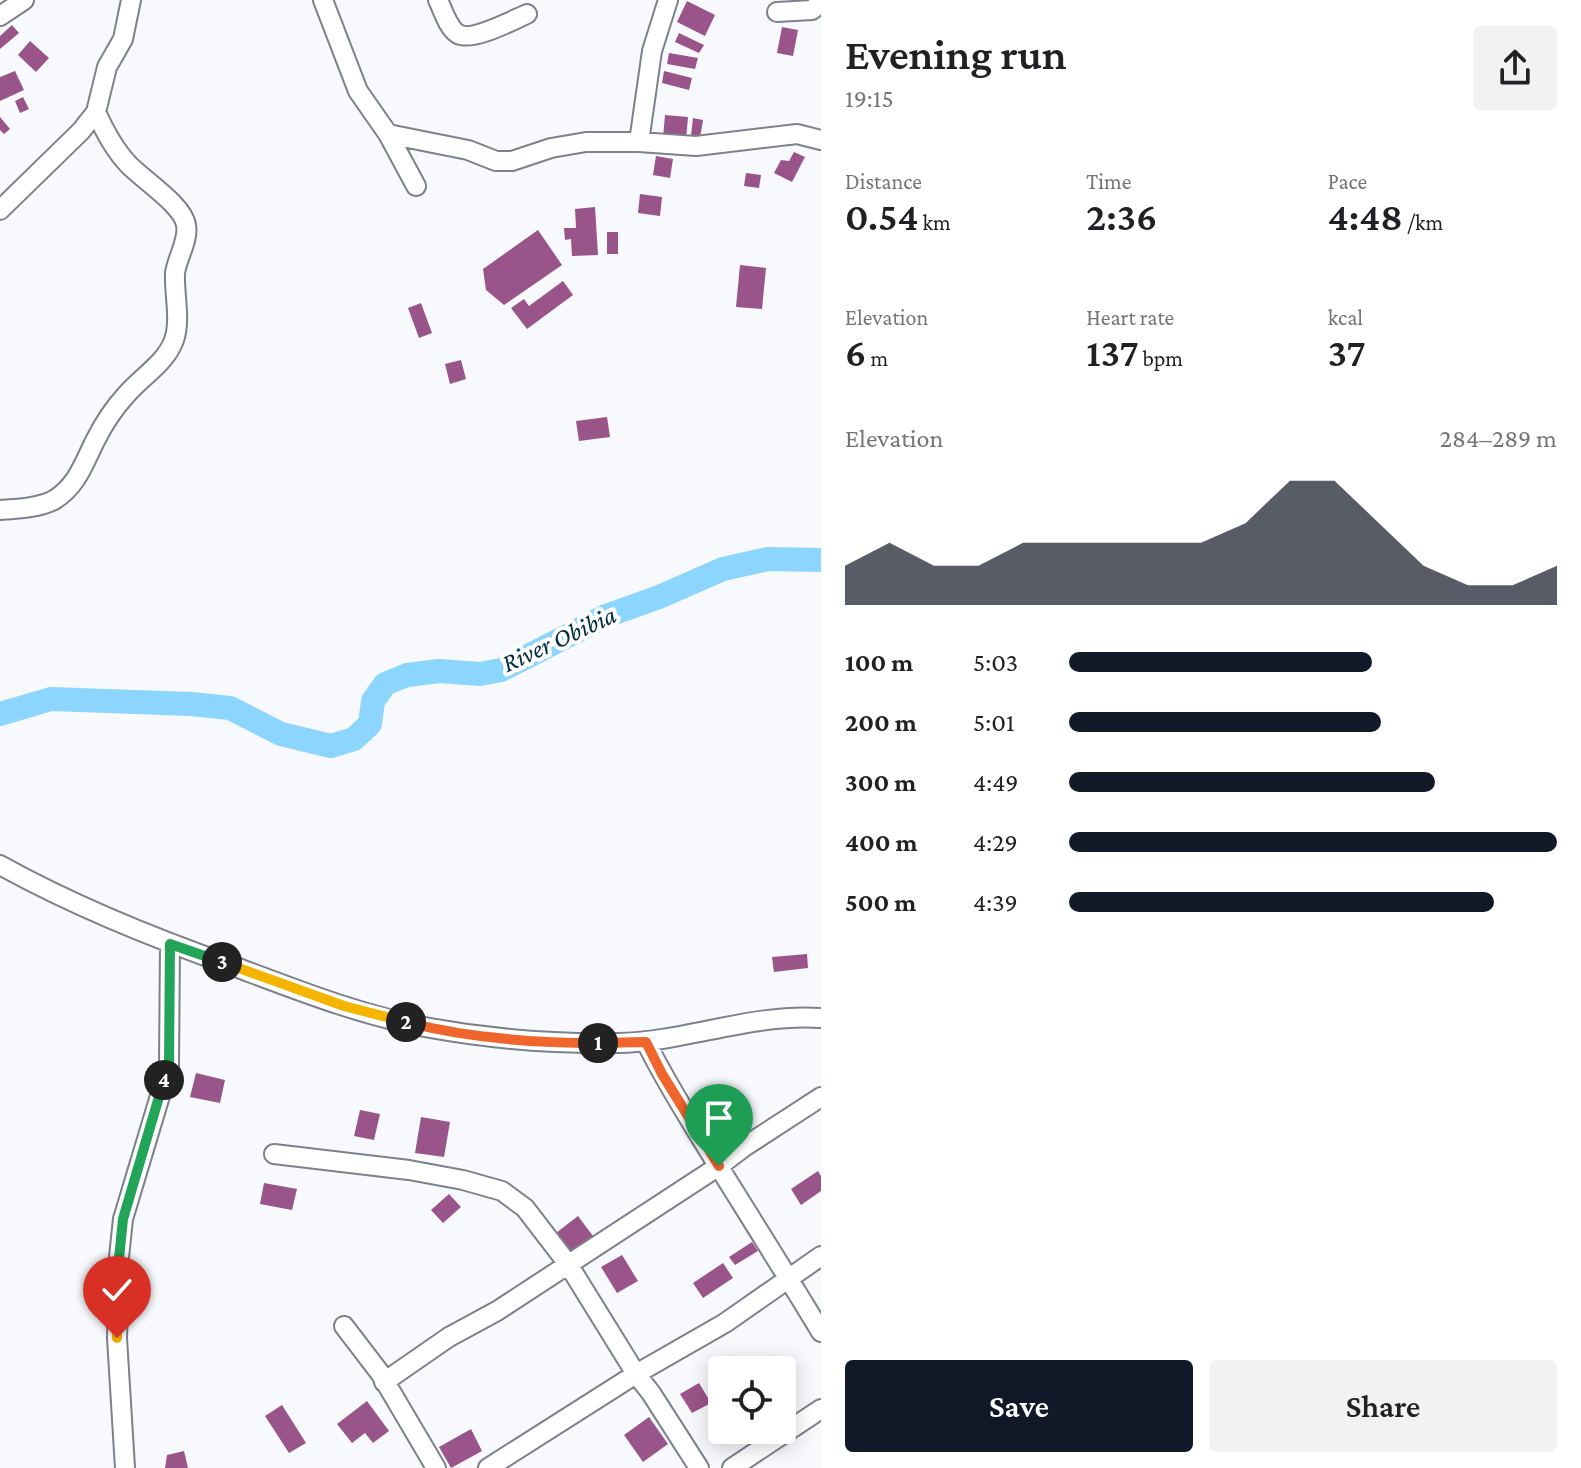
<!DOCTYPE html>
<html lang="en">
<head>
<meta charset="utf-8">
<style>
  :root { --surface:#fff; --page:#f2f2f2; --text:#202124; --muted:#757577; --accent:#111827 }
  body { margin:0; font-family:"Crimson Pro",serif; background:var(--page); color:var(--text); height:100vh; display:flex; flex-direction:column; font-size:30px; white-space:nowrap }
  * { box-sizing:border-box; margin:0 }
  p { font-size:26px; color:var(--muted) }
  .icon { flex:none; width:44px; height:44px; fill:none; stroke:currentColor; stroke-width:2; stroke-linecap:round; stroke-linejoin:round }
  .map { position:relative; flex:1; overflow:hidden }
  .drawer { display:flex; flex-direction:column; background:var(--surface); width:760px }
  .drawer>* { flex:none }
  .tools { position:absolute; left:708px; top:1356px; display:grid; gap:16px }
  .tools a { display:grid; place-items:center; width:88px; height:88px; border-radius:8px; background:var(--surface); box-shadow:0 4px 20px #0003; font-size:40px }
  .pin { position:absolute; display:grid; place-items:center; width:68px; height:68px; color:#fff; margin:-82px -34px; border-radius:50% 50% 50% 0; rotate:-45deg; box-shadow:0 0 8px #0007 }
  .pin .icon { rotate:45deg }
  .km { position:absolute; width:40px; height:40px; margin:-20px; border-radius:50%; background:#222; color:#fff; font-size:22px; line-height:40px; text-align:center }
  .round { display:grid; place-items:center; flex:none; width:84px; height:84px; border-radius:8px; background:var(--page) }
  .head { display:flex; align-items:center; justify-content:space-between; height:136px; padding:0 24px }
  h1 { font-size:44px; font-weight:600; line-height:60px }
  .metrics { display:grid; grid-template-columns:repeat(3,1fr); gap:12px; height:136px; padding:8px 24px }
  .metrics div { display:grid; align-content:center }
  .metrics b { font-size:40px; font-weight:600 }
  .metrics small { font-size:22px; font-weight:400 }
  .metrics p { font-size:22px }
  .chart { height:224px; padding:16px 24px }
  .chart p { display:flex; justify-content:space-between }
  .chart svg { width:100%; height:144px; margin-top:8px; fill:var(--accent); opacity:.7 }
  .button { display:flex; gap:16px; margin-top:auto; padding:16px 24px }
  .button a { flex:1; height:92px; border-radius:8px; background:var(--accent); color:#fff; font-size:32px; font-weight:600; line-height:92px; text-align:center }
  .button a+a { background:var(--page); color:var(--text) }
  ul { padding:0 24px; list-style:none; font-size:26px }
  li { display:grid; grid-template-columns:128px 96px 1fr; align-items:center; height:60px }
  li i { height:20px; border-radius:10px; background:var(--accent) }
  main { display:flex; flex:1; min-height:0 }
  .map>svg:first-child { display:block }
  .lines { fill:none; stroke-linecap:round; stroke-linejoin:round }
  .river { stroke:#8cd6fd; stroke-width:24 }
  .building { fill:#995489 }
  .minor-casing { stroke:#7c818a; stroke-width:22 }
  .minor { stroke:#fff; stroke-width:18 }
  .split-1-casing { stroke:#fff; stroke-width:16 }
  .split-2-casing { stroke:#fff; stroke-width:16 }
  .split-3-casing { stroke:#fff; stroke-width:16 }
  .split-4-casing { stroke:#fff; stroke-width:16 }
  .split-5-casing { stroke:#fff; stroke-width:16 }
  .split-6-casing { stroke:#fff; stroke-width:16 }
  .split-1 { stroke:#f0652b; stroke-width:10 }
  .split-2 { stroke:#f0652b; stroke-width:10 }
  .split-3 { stroke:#f5b400; stroke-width:10 }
  .split-4 { stroke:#22a559; stroke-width:10 }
  .split-5 { stroke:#22a559; stroke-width:10 }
  .split-6 { stroke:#f5b400; stroke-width:10 }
  .labels { text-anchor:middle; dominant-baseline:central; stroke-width:8; stroke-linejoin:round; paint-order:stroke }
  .water-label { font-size:26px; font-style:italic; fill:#002d41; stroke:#fff }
</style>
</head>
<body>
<main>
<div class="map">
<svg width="821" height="1468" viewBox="0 0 821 1468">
  <rect width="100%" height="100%" fill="#f7f9fd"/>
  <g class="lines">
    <!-- river -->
    <path class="river" d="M0 714 51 699 191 704 230 708 281 734 331 746 354 739 370 724 373 701 385 684 407 675 439 671 480 674 501 670 606 616 659 597 723 569 768 559 821 560"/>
  </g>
  <!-- building -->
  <path class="building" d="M687 1 715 15 705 36 677 22Z
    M12 25 19 33 0 49V36Z
    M782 27 798 30 793 56 777 53Z
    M679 33 704 45 699 53 675 42Z
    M30 41 49 58 36 72 18 55Z
    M669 53 698 58 695 69 667 64Z
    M15 71 24 90 0 101V77Z
    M664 71 692 78 689 90 662 83Z
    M23 97 29 109 20 113 15 101Z
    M665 115 688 117 686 139 663 138Z
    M0 117 10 129 4 134 0 130Z
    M693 118 703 120 700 138 691 136Z
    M794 152 805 157 792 182 774 173 781 160 789 161Z
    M656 156 673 159 670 178 653 175Z
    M746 173 761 175 759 188 744 186Z
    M640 194 662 197 660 216 638 213Z
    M595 207 598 255 572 256 571 239 565 240 564 228H576L575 209Z
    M538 230 562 265 504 305 486 290 483 269Z
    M607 232H618V254H607Z
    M740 265 766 268 762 309 736 307Z
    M563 281 573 295 527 329 511 308 524 299 529 306Z
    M421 303 432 333 419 338 408 308Z
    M461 360 466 379 450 384 445 364Z
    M607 417 610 437 579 441 576 421Z
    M807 954 808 968 774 972 772 957Z
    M196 1073 225 1080 220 1103 190 1097Z
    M360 1110 380 1114 374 1140 354 1136Z
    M421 1117 450 1122 444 1157 415 1153Z
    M818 1171 821 1176V1191L801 1205 791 1189Z
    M264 1183 297 1189 292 1210 260 1204Z
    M449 1194 461 1207 443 1223 431 1210Z
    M578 1216 593 1236 572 1253 556 1233Z
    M752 1242 758 1251 735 1265 729 1257Z
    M622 1255 638 1281 617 1293 601 1267Z
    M723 1263 733 1278 703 1298 693 1283Z
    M726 1361 732 1370H722V1383L713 1370Z
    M699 1383 711 1403 692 1413 680 1394Z
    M367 1401 389 1431 373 1443 365 1433 352 1443 337 1424Z
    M282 1405 306 1443 289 1453 265 1416Z
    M649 1417 668 1444 643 1462 624 1435Z
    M471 1429 482 1451 451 1468 439 1447Z
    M184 1451 188 1468H165L167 1455Z"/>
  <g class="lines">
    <defs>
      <path id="minor" d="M323 0 358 91 388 134 416 186
        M438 0C443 10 448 28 458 34 472 42 513 20 527 14
        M777 12 812 10 821 2
        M0 16 24 0
        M388 134 468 150 496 161H512L551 148 586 142H639L696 146 797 134 821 140
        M639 142 652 51 668 0
        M0 210 81 131 96 112 107 67 123 39 131 0
        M0 510C16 509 39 508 54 500 77 486 84 463 95 441 103 425 114 408 126 395 141 377 166 363 174 340 181 320 174 294 175 273 177 258 189 240 186 225 183 205 142 179 128 164 114 149 104 130 96 112
        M0 865C74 906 153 938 233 966 297 990 362 1016 430 1028 491 1039 555 1044 617 1043 686 1042 751 1013 821 1018
        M646 1042C666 1083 690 1120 714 1159 750 1217 786 1274 821 1332
        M274 1154 409 1170 463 1180 502 1191 525 1208 568 1264 636 1374 651 1393 699 1468
        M344 1326 380 1373 436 1468
        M384 1382 449 1337 497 1311 719 1166 744 1147 821 1097
        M125 1468 117 1338 119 1257 123 1219 169 1066 170 944
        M488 1468 636 1374 725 1323 821 1256
        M732 1468 821 1409"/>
    </defs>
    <!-- minor casing -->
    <use href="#minor" class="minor-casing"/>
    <!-- minor -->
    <use href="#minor" class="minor"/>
  </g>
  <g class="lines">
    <defs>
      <path id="split-1" d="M598 1043 646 1042 662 1074 719 1166"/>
      <path id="split-2" d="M406 1022C467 1038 535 1043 598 1043"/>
      <path id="split-3" d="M222 962 344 1006 406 1022"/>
      <path id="split-4" d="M164 1080 169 1066 170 944 222 962"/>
      <path id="split-5" d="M118 1268 123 1219 164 1080"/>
      <path id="split-6" d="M117 1338 118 1268"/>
    </defs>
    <!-- split-1 casing -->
    <use href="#split-1" class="split-1-casing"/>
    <!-- split-2 casing -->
    <use href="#split-2" class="split-2-casing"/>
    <!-- split-3 casing -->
    <use href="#split-3" class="split-3-casing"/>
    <!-- split-4 casing -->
    <use href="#split-4" class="split-4-casing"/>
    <!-- split-5 casing -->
    <use href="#split-5" class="split-5-casing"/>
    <!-- split-6 casing -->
    <use href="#split-6" class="split-6-casing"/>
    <!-- split-1 -->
    <use href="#split-1" class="split-1"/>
    <!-- split-2 -->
    <use href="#split-2" class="split-2"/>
    <!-- split-3 -->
    <use href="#split-3" class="split-3"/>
    <!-- split-4 -->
    <use href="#split-4" class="split-4"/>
    <!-- split-5 -->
    <use href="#split-5" class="split-5"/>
    <!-- split-6 -->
    <use href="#split-6" class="split-6"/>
  </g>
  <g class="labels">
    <!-- water labels -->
    <g class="water-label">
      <text transform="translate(559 639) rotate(-25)">River Obibia</text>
    </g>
  </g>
</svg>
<div class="tools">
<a><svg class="icon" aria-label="locate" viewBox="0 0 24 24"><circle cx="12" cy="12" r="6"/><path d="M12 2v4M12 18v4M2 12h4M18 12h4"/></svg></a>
</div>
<div class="pin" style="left:719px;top:1166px;background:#1e9e55"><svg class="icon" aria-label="arrive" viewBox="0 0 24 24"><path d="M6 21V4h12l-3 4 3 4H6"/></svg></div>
<div class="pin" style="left:117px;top:1338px;background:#d93025"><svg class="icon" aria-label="check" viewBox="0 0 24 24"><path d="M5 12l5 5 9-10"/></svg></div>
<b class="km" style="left:598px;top:1043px">1</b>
<b class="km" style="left:406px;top:1022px">2</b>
<b class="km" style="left:222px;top:962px">3</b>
<b class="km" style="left:164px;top:1080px">4</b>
</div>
<section class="drawer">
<div class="head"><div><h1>Evening run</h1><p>19:15</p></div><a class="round"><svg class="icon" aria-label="share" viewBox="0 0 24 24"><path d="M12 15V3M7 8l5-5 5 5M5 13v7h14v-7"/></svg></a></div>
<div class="metrics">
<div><p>Distance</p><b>0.54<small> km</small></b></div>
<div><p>Time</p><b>2:36</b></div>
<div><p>Pace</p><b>4:48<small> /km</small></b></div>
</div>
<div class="metrics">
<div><p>Elevation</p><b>6<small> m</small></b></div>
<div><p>Heart rate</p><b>137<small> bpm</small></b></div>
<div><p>kcal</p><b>37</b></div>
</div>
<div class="chart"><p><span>Elevation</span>284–289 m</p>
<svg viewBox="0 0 160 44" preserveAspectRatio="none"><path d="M0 44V32L10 25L20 32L30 32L40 25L50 25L60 25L70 25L80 25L90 19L100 6L110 6L120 19L130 32L140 38L150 38L160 32V44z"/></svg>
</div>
<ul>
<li><b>100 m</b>5:03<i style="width:62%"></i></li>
<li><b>200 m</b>5:01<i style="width:64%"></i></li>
<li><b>300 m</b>4:49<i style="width:75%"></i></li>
<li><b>400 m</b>4:29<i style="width:100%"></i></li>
<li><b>500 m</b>4:39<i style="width:87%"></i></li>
</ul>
<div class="button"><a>Save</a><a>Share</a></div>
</section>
</main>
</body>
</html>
